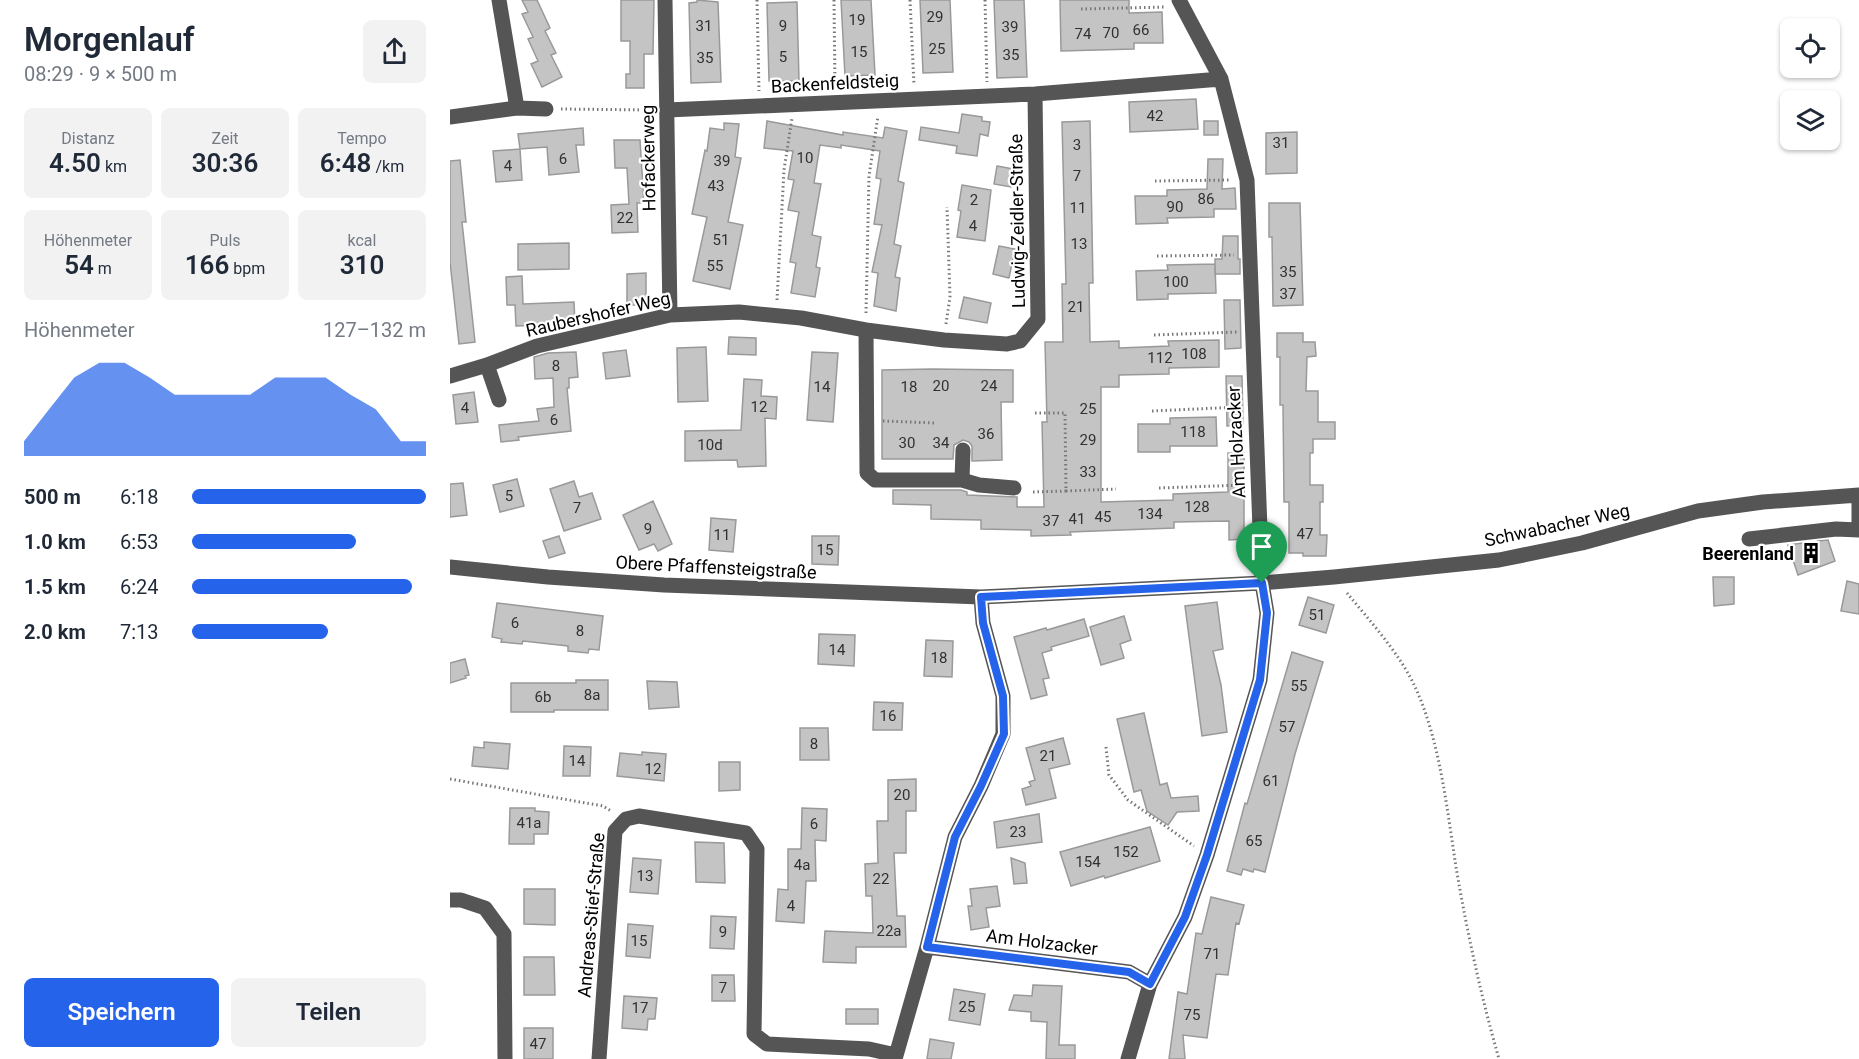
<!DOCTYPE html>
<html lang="de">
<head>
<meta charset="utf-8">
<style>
  :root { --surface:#fff; --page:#f2f2f3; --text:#1f2937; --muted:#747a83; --accent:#2563eb }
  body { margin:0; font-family:Roboto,sans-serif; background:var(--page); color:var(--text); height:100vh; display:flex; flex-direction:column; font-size:22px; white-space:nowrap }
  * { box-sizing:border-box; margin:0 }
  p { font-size:20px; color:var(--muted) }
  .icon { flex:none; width:33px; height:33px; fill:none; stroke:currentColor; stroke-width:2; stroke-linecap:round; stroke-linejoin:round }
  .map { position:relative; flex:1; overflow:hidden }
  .sheet { display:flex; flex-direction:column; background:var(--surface); width:450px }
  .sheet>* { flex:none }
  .fabs { position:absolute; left:1330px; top:18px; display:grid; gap:12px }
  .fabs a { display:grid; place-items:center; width:60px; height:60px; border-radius:9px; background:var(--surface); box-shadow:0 2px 4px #0004; font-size:30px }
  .pin { position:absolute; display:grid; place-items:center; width:51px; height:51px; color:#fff; margin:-62px -26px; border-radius:50% 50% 50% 0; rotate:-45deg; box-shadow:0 0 6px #0007 }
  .pin .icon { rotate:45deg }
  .round { display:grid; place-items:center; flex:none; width:63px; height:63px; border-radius:9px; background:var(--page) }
  .head { display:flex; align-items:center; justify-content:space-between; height:102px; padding:0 24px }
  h1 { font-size:33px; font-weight:600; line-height:45px }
  .metrics { display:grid; grid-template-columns:repeat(3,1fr); gap:9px; height:102px; padding:6px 24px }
  .metrics div { display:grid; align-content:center; border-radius:9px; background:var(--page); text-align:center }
  .metrics b { font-size:26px; font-weight:600 }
  .metrics small { font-size:16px; font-weight:400 }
  .metrics p { font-size:16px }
  .chart { height:168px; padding:12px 24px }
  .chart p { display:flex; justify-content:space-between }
  .chart svg { width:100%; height:108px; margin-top:6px; fill:var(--accent); opacity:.7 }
  .cta { display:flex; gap:12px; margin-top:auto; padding:12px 24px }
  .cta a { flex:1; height:69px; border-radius:9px; background:var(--accent); color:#fff; font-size:24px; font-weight:600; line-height:69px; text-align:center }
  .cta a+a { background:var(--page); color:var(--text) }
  ul { padding:0 24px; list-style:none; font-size:20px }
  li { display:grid; grid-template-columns:96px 72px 1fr; align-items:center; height:45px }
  li i { height:15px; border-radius:8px; background:var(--accent) }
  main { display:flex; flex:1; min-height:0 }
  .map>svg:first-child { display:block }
  .building { fill:#c4c4c4; stroke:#999; stroke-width:1.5 }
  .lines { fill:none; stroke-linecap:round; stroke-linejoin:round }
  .path { stroke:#777; stroke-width:3; stroke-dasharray:1.5 3; stroke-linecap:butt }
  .minor { stroke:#555; stroke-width:15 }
  .route-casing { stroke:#fff; stroke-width:12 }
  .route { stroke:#2563eb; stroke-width:8 }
  .labels { text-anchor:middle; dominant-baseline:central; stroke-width:4.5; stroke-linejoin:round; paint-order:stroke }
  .number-label { font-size:15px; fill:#313131 }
  .street-label { font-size:18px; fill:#000; stroke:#fff }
  .poi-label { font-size:18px; font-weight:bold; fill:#000; stroke:#fff; text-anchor:end }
</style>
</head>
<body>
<main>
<section class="sheet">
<div class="head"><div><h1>Morgenlauf</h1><p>08:29 · 9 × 500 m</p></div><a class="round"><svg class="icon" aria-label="share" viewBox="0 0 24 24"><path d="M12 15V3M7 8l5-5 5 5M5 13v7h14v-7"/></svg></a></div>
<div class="metrics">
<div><p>Distanz</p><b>4.50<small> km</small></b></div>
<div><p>Zeit</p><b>30:36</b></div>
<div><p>Tempo</p><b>6:48<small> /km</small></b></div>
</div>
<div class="metrics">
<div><p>Höhenmeter</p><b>54<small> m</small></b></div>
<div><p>Puls</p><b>166<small> bpm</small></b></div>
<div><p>kcal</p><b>310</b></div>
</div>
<div class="chart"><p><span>Höhenmeter</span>127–132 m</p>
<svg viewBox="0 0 160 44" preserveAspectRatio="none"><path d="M0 44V38L10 25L20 12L30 6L40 6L50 12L60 19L70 19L80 19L90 19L100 12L110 12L120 12L130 19L140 25L150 38L160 38V44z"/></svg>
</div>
<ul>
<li><b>500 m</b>6:18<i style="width:100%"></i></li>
<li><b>1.0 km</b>6:53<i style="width:70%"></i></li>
<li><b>1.5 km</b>6:24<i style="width:94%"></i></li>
<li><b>2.0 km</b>7:13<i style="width:58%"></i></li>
</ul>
<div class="cta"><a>Speichern</a><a>Teilen</a></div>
</section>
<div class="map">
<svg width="1409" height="1059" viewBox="0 0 1409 1059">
  <rect width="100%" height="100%" fill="#fff"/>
  <!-- building -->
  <path class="building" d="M72 0H87L100 28 95 31 106 53 101 55 112 77 92 87 81 64 88 61 78 39 83 37 72 14 78 12Z
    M171 0H204L203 54H194V88H176V74H180V41H171Z
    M247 0 268 2 271 82 241 83 239 3 247 2Z
    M391 0H421L425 75 395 76Z
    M470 0H500L503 72 473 73Z
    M544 0H574L577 77 547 78Z
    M610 0H679V13L712 12 713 43H684V49L611 51Z
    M347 2 349 81H319L317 3Z
    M746 99 748 129 680 132 679 102Z
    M512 114 532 117V121L540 122 538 136 530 134 527 156 506 153 507 146 469 140 471 127 509 133Z
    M317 121 393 135V132L433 138 435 127 457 131 448 181 454 183 444 244 451 246 445 277 450 278 446 311 424 306 428 273 422 272 432 225 424 224 431 179 426 178 430 151 391 145V148L370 145 364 183 371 184 362 235 371 237 366 267 370 268 365 297 341 293 346 263 340 262 349 212 338 210 344 180 338 179 343 151 314 148Z
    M640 121 643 283H639L640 342 669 341V348L719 346 718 341 769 340V367L719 368V374L669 375V387H651V502L723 500V494L778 492V453H794V539L779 540V521L724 522V528L620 532 621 535 581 536V530L531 529V520L481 519V505L443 504V490H511L517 492V495L567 497V507H594L592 422H597L595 342H613L612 284H616L612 122Z
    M754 121H768V135H754Z
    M274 123 289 124 285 157 291 158 278 222 293 225 280 289 243 281 257 217 242 214 255 150 257 151 260 128 274 130Z
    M133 128 134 145H126L129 172 99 175 97 147 70 149 68 134Z
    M847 132V173L816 174V133Z
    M164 140H190L194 203H187L188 232 162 233 161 205 179 204 177 168H165Z
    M70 149 72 180 46 182 43 151Z
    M758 159H773L772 189 785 188 786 209H764V217L717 218 718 223 686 224 685 196H717V190L757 189Z
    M10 160 16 222H12L25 342 9 344 0 262V161Z
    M547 166 564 169 561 187 544 184Z
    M512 185 541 190 535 241 507 237 511 211 508 210Z
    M819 203H850L853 305 823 306 822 237H819Z
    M773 236H788V259H790V274H765V259H772Z
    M119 243V269L68 270V244Z
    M549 246 565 249 559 278 543 274Z
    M765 264 766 293 718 294V299L687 300 686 271 718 270 717 265Z
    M196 273V305H177V274Z
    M72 276 73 304 124 302 125 324 66 326 65 305H57L56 277Z
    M514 297 541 303 537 323 509 318Z
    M774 300H790L791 348 775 349Z
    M827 333H853V342H865L866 356 857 357 856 391H868V422H885V439H863V453H860V485H873V502H870V535H877L876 556H853V553H839V502H834L833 405H830V357H827Z
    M279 337 306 338V355L278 354Z
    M256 347 258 401 228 402 227 348Z
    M176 350 180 376 156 379 153 353Z
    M126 352 128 377 119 378V388H117L121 431 68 437 69 440 51 442 49 425 89 421 87 409 104 407 103 378 85 379 84 357 98 353Z
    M362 352 388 353 383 422 357 420Z
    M482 369 563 370V402H551L552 460 522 461V446L519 442 513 440 504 445 503 459H432V370Z
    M776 376H792L793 425 777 426Z
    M294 379 312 380 311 396 327 397 326 419 315 418 316 466 288 467 287 460 235 461V431L291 430Z
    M24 392 28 422 6 424 3 395Z
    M766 417 767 446H720V452H688V424H720V418Z
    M67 479 74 506 50 512 43 485Z
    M124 481 129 497 142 493 151 519 114 531 100 489Z
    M13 483 17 515 0 517V484Z
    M203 501 222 544 208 551 204 544 189 550 173 515Z
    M261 518 286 520 283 552 259 550Z
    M109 536 115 553 99 558 93 541Z
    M362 536H389L388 565 362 564Z
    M1378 540 1385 561 1348 575 1338 545 1359 542 1360 545 1368 541Z
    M1263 577H1284V604L1264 606Z
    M1397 581 1409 584V614L1391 611Z
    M858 597 884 605 876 633 849 625Z
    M767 602 773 649 763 651 771 685 777 732 752 736 735 606Z
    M47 603 153 616 149 650 139 649 138 653 118 651V646L73 641 72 644 51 642 52 639 42 637Z
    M674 616 681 640 670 644 674 658 651 665 640 627Z
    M634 619 639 636 601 647 602 650 592 653 599 678 593 679 597 695 581 699 564 637 596 628 597 630Z
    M369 634 405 635 404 666 368 664Z
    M476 640 503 641 502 677 474 676Z
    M842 652 873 662 845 754 815 872 804 869 803 872 793 869 791 875 777 871 795 803 797 804Z
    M15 659 19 675 15 676 16 678 0 683V663Z
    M126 680H158V710H104V712H61V683H126Z
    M197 681 227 682 229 707 199 709Z
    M424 702 453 703 452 730H423Z
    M694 713 710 785 717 783 721 798 748 796 749 811 727 812 718 825 697 811 691 790 684 792 667 719Z
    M350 728H378L379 760H350Z
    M613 738 620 764 599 769 606 798 576 805 572 789 581 786 579 782 585 780 576 748Z
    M34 742 60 744 58 769 22 766 24 747 34 748Z
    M114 746 141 747 140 776H113Z
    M192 752 216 754 214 781 167 776 170 753 192 755Z
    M269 762H290V790L269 791Z
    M466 779V811H456V853H444L447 916H455L456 947H406V963L373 962 375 931 423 933 422 896H416L415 864 428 863 427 821H438V780Z
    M60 808H85V811L99 812 98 834H84V844H59Z
    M352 808 377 809 376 841 365 840 366 881H356L354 923 326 921 328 889 338 890V849H351Z
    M589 814 592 842 547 848 544 822Z
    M700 827 710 861 655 878 654 876 621 886 610 852Z
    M245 842 274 843 275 883 246 882Z
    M183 858 211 860 208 894 180 892Z
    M561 858 575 863 577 883 564 884Z
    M547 886 550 906 536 908 539 927 521 930 518 906H522L520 889Z
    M74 889H105V925L74 924Z
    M761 897 794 905 789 924 786 923 778 975 766 974 757 1038 733 1035 735 1059H719L728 992 737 994 746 933 752 934Z
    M261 916 286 917 284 949 260 948Z
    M178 924 203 926 200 958 176 956Z
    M74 957H104L105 995H74Z
    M262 975H284L285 1001H262Z
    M583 985 612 986 609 1045H625V1059H596L597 1022 581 1021V1012L559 1010 564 995 582 996Z
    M504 989 535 994 530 1025 499 1020Z
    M174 996 207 998 205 1019H198L197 1030 172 1028Z
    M396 1009H428V1024H396Z
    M74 1028H103V1059H74Z
    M480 1039 504 1043 501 1059H477Z"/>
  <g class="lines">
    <!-- path -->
    <path class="path" d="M307 0 309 91
      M384 0 385 88
      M460 0 464 85
      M535 0 537 82
      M631 9 716 7
      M111 109 200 110
      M705 181 780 180
      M707 256 784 255
      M327 300 334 170 342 118
      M416 313 419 176 428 116
      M496 324 500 297 497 207
      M704 335 787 332
      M702 411 790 407
      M433 421 485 423
      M709 488 794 485
      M616 491 666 489
      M583 492 616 491 615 413H584
      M897 593C920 621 951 655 966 689 990 742 997 809 1006 867 1017 932 1031 996 1049 1059
      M656 747 659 775 678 800 744 846
      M0 779 153 806 161 811"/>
    <!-- minor -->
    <path class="minor" d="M49 0 67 108
      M215 0 220 315
      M217 110 585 94 771 79
      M0 117 67 108 96 109
      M416 330 417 473 425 480H512L529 485 564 488
      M37 365 49 400
      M0 376 37 365 87 346 220 315 289 312 351 318 416 330 494 340 557 344 570 341 588 319 585 94
      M512 480 513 450
      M1409 530V503
      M1299 539 1386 529 1409 530
      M0 567 98 577 214 585 531 597 812 583 884 577 1049 560 1132 543 1248 511 1313 502 1409 495
      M0 900H11L35 908 54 934 55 1059
      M477 947 679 972 700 984
      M149 1059 165 831 176 819 189 816 296 833 307 849 304 1034 317 1044 419 1049 446 1055
      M445 1059 477 947 505 837 531 786 553 734V696L533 623 531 597
      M678 1059 700 984 735 917 757 855 810 680 817 613 812 583 797 180 771 79 729 0"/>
  </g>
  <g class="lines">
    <defs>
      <path id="route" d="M812 583 817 613 810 680 757 855 735 917 700 984 679 972 477 947 505 837 531 786 554 734 553 696 533 623 531 597Z"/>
    </defs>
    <!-- route casing -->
    <use href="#route" class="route-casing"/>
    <!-- route -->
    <use href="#route" class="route"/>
  </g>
  <!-- icons -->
  <defs>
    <symbol id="building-bare" viewBox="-9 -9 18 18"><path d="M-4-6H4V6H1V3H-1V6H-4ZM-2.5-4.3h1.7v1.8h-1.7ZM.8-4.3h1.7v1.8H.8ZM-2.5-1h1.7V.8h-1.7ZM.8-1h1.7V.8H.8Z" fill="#000" stroke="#fff" stroke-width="2.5" paint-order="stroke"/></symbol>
  </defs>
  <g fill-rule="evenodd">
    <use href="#building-bare" x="1346" y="538" width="30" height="30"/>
  </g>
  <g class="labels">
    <!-- number labels -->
    <g class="number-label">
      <text x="485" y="17">29</text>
      <text x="407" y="20">19</text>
      <text x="254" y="26">31</text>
      <text x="333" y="26">9</text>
      <text x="560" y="27">39</text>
      <text x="691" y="30">66</text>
      <text x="661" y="33">70</text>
      <text x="633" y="34">74</text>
      <text x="487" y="49">25</text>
      <text x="409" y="52">15</text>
      <text x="561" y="55">35</text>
      <text x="333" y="57">5</text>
      <text x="255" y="58">35</text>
      <text x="705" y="116">42</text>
      <text x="831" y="143">31</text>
      <text x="627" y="145">3</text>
      <text x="355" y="158">10</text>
      <text x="113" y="159">6</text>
      <text x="272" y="161">39</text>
      <text x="58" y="166">4</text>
      <text x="627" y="176">7</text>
      <text x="266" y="186">43</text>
      <text x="756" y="199">86</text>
      <text x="524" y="200">2</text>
      <text x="725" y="207">90</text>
      <text x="628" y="208">11</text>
      <text x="175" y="218">22</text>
      <text x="523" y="226">4</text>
      <text x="271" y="240">51</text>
      <text x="629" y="244">13</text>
      <text x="265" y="266">55</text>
      <text x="838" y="272">35</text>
      <text x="726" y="282">100</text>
      <text x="838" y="294">37</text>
      <text x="626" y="307">21</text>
      <text x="744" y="354">108</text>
      <text x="710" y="358">112</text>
      <text x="106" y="366">8</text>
      <text x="491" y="386">20</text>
      <text x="539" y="386">24</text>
      <text x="372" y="387">14</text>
      <text x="459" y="387">18</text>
      <text x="309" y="407">12</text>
      <text x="15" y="408">4</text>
      <text x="638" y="409">25</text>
      <text x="104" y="420">6</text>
      <text x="743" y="432">118</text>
      <text x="536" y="434">36</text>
      <text x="638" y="440">29</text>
      <text x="457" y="443">30</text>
      <text x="491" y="443">34</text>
      <text x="260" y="445">10d</text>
      <text x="638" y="472">33</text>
      <text x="59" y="496">5</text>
      <text x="747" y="507">128</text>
      <text x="127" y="508">7</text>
      <text x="700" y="514">134</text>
      <text x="653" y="517">45</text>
      <text x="627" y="519">41</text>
      <text x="601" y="521">37</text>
      <text x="198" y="529">9</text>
      <text x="855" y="534">47</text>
      <text x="272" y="535">11</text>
      <text x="375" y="550">15</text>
      <text x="867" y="615">51</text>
      <text x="65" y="623">6</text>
      <text x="130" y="631">8</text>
      <text x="387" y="650">14</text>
      <text x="489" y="658">18</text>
      <text x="849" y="686">55</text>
      <text x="142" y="695">8a</text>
      <text x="93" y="697">6b</text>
      <text x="438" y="716">16</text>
      <text x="837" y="727">57</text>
      <text x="364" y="744">8</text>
      <text x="598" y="756">21</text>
      <text x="127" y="761">14</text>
      <text x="203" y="769">12</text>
      <text x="821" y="781">61</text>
      <text x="452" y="795">20</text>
      <text x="79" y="823">41a</text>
      <text x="364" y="824">6</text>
      <text x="568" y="832">23</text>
      <text x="804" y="841">65</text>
      <text x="676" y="852">152</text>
      <text x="638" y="862">154</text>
      <text x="352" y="865">4a</text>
      <text x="195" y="876">13</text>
      <text x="431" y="879">22</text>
      <text x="341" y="906">4</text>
      <text x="439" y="931">22a</text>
      <text x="273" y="932">9</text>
      <text x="189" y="941">15</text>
      <text x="762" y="954">71</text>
      <text x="273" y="988">7</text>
      <text x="517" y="1007">25</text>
      <text x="190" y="1008">17</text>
      <text x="742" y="1015">75</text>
      <text x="88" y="1044">47</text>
    </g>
    <!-- street labels -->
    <g class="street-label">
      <text transform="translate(385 83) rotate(-3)">Backenfeldsteig</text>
      <text transform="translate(198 158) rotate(-91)">Hofackerweg</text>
      <text transform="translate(567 221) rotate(-91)">Ludwig-Zeidler-Straße</text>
      <text transform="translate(148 314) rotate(-13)">Raubershofer Weg</text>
      <text transform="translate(786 442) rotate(-93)">Am Holzacker</text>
      <text transform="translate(1107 525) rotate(-12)">Schwabacher Weg</text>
      <text transform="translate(266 567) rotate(3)">Obere Pfaffensteigstraße</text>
      <text transform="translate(141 915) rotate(-85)">Andreas-Stief-Straße</text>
      <text transform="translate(592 942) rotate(7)">Am Holzacker</text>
    </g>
    <!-- poi labels -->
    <g class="poi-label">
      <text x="1344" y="553">Beerenland</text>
    </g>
  </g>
</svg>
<div class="fabs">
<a><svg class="icon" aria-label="locate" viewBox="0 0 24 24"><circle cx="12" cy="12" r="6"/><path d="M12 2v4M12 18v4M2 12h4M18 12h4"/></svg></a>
<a><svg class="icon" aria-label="layers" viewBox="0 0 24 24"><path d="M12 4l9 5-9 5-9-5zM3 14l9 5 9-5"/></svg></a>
</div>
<div class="pin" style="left:812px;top:583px;background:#1e9e55"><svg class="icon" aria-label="arrive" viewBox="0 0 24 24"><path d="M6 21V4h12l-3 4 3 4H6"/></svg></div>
</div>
</main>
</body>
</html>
